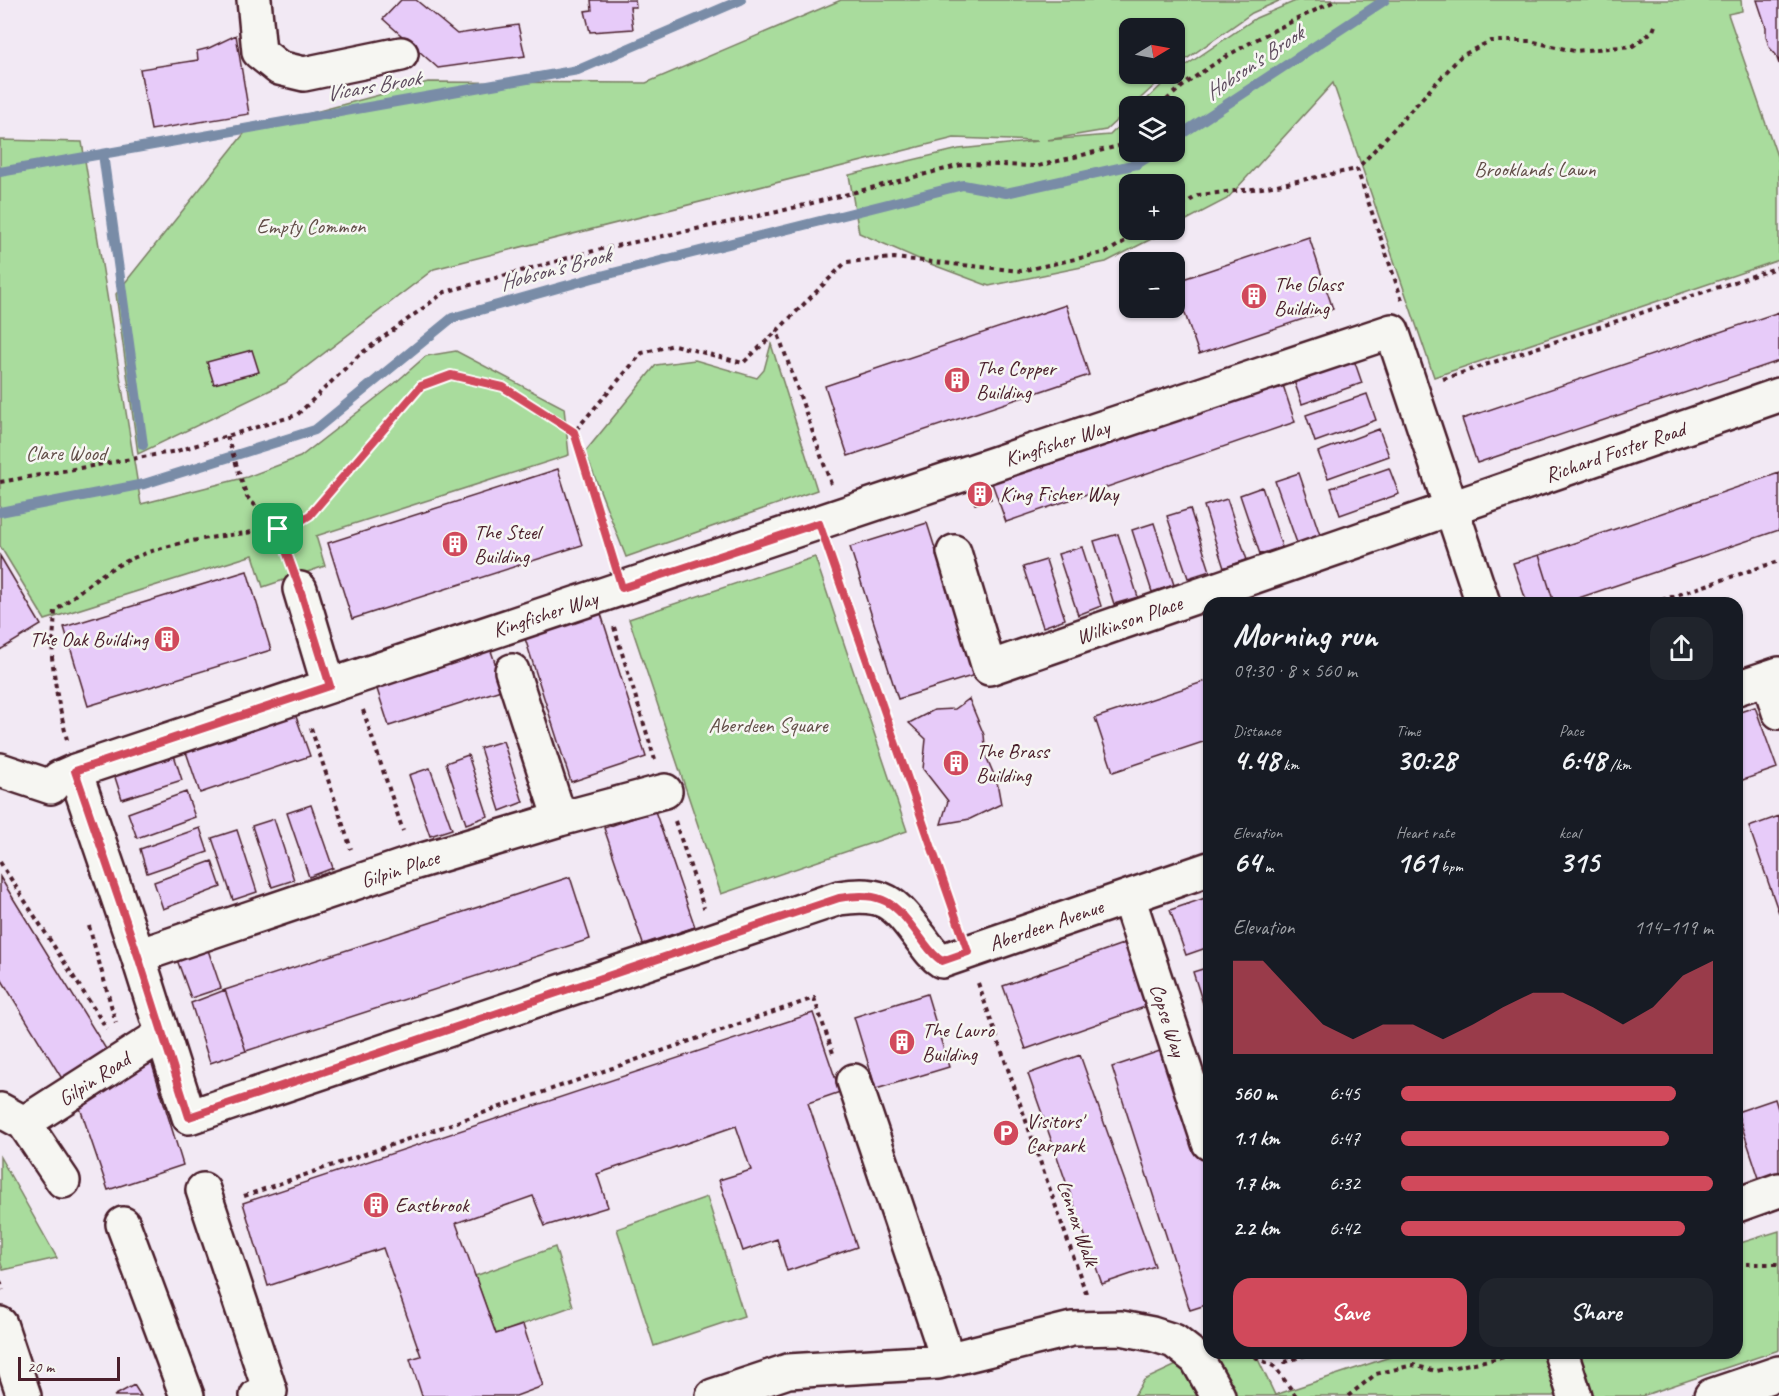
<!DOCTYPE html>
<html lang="en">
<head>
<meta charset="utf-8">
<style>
  :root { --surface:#171b24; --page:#20242c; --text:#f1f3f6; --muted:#9ea1a6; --accent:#d1495b }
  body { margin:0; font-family:Caveat,sans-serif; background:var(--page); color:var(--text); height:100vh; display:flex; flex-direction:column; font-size:22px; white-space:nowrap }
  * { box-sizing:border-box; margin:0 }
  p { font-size:20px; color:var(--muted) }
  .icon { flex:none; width:33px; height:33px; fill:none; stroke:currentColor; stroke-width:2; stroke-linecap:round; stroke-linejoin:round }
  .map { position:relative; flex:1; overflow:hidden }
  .details { position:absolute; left:1203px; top:597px; width:540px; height:762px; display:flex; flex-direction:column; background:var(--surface); border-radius:18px; box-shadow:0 2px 4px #0004 }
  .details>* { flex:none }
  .needle { width:39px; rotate:80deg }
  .fabs { position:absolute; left:1119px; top:18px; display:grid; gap:12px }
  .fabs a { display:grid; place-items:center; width:66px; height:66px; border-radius:12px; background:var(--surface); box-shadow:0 2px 4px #0004; font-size:30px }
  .scale { position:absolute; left:18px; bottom:15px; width:102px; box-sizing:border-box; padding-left:6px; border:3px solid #4a1f2b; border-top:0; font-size:16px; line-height:21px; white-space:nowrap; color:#4a1f2b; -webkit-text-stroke:4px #f6f6f2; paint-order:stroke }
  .pin { position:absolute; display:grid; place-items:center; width:51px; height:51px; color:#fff; margin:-26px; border-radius:12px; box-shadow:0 3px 9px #0006 }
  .round { display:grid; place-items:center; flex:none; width:63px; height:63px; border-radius:18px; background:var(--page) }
  .headline { display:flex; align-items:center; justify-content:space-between; height:102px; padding:0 30px }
  h1 { font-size:33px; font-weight:800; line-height:45px }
  .metrics { display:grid; grid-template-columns:repeat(3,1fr); gap:9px; height:102px; padding:6px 30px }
  .metrics div { display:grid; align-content:center }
  .metrics b { font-size:30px; font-weight:800 }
  .metrics small { font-size:16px; font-weight:400 }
  .metrics p { font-size:16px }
  .chart { height:168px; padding:12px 30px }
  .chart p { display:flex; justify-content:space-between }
  .chart svg { width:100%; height:108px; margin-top:6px; fill:var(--accent); opacity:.7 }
  .primary-button { display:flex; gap:12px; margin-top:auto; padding:12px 30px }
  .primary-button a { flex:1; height:69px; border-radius:18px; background:var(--accent); color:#fff; font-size:24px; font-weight:800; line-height:69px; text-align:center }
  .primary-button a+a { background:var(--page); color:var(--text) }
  ul { padding:0 30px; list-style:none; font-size:20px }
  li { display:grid; grid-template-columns:96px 72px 1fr; align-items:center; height:45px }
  li i { height:15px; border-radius:8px; background:var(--accent) }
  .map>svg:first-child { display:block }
  .green { fill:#a9dc9d; stroke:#7a7e64; stroke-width:1.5 }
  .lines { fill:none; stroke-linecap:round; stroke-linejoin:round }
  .stream { stroke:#798ca7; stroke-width:10 }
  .building { fill:#e7cbf9; stroke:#4a1f2b; stroke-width:1.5 }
  .minor-casing { stroke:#4a1f2b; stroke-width:38 }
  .path { stroke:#4a1f2b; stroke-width:4; stroke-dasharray:4.5 4.5; stroke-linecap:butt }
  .minor { stroke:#f6f6f2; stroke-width:33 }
  .route-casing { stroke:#fff; stroke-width:12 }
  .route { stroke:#d1495b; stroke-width:8 }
  .labels { text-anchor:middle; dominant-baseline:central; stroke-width:5; stroke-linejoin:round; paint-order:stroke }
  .park-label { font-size:21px; fill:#624e48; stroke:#f6f6f2 }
  .poi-label { font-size:21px; fill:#4a1f2b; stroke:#f6f6f2; text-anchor:start }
  .street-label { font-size:21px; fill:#4a1f2b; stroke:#f6f6f2 }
  .water-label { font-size:22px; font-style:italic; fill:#5e4c5e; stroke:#f6f6f2 }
</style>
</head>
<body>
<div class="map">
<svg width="1779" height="1396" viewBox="0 0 1779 1396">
  <rect width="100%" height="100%" fill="#f2e9f4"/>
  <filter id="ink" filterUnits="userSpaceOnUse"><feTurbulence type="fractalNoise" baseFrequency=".0167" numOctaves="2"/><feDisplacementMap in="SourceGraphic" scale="12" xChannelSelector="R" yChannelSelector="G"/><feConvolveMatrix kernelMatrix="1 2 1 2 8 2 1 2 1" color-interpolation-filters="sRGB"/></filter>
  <g filter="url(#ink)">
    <!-- green -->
    <path class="green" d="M841 0H1281L1252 13 1175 67 1174 28H1130V74H1167L1106 130 1047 140 1110 135 1129 116 1130 152H1174V106H1140L1172 75 1256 18 1298 0H1741L1742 11 1728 14 1779 162V260L1434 377 1333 83 1227 199 1175 226 1174 184H1130V230H1169L1106 262 989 286 928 263 859 233 849 175 959 149 1038 141 954 138 434 269 285 383 138 454 116 294 247 130 428 82 646 83Z
      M0 140 82 142 141 504 247 477 300 457 394 384 426 356 456 351 564 408 569 455 316 536 325 566 263 587 253 555 45 620 0 546Z
      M771 344 817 490 626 557 585 452 656 365 695 360 757 378 764 370Z
      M815 557 907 831 721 894 629 619Z
      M0 1157 57 1258 3 1270 0 1261Z
      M707 1197 744 1316 654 1346 617 1229Z
      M1779 1231V1350L1642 1396H1134L1144 1380 1209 1350V1353H1255L1275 1395 1402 1353H1737V1244Z
      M555 1247 573 1306 496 1334 475 1276Z"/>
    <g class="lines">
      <!-- stream -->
      <path class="stream" d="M1174 139 1385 0
        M103 154 143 445
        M0 172 578 70 741 0
        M0 512 144 484 315 430 452 318 593 278 963 185 1006 193 1137 164 1156 152"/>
    </g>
    <!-- building -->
    <path class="building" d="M401 0H416L457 34 518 25 525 56 438 68 383 19Z
      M591 0H635L636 7H630L633 29 590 32 585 11 592 10Z
      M1757 0H1779V64L1776 55 1769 47 1766 36V27Z
      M236 35 249 114 151 130 140 69 198 60 197 51 209 48Z
      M1309 237 1333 309 1199 354 1174 282Z
      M1066 305 1089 375 848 456 825 386Z
      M1779 312V361L1477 463 1462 419Z
      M252 350 259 372 214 384 207 362Z
      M1353 357 1362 383 1302 404 1293 378Z
      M1282 382 1295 422 1006 522 992 483Z
      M1367 394 1376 420 1315 442 1306 415Z
      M1379 429 1389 456 1328 478 1318 452Z
      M1389 468 1399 494 1340 515 1331 488Z
      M558 469 582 545 352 619 328 543Z
      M1299 473 1320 535 1297 543 1275 481Z
      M1779 473V530L1564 603H1554L1539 555Z
      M986 484 991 499 975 504 970 489Z
      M1262 487 1282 547 1260 554 1240 495Z
      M1227 499 1247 560 1224 568 1204 506Z
      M1190 509 1210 571 1188 578 1167 516Z
      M927 523 975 675 898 699 850 547Z
      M1154 523 1174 585 1152 592 1132 530Z
      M1118 534 1138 597 1114 604 1094 541Z
      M1082 547 1101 606 1078 615 1058 554Z
      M1539 555 1554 603H1527L1513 563Z
      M0 556 41 625 0 650Z
      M1046 560 1065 619 1043 627 1023 567Z
      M247 571 271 650 88 706 64 627Z
      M597 601 646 757 571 782 521 626Z
      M489 645 504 689 389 726 375 683Z
      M1209 680V740L1113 772 1095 718Z
      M969 699 984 735 986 756 997 782 1001 804 970 819 941 824 948 801 923 769 926 739 909 723 934 710 955 709Z
      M1755 707 1777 768 1737 782V713Z
      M293 708 310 756 200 793 184 746Z
      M503 741 523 802 500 811 480 748Z
      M173 752 182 780 122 799 113 771Z
      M468 755 488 816 466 824 446 763Z
      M430 768 452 829 430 836 409 775Z
      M186 792 195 817 137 838 128 813Z
      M311 805 333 868 309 877 287 813Z
      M655 811 695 927 643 944 604 828Z
      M1779 816V913L1749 827Z
      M274 819 294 880 272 887 252 826Z
      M200 828 208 852 147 873 140 849Z
      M237 830 257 892 233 900 212 838Z
      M212 861 221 887 163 909 154 882Z
      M0 877 109 1054 64 1082 0 977Z
      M570 877 590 939 246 1051 225 990Z
      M1208 897 1209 947 1186 955 1170 910Z
      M1134 940 1156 1003 1026 1049 1003 986Z
      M207 947 221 988 191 998 176 957Z
      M1209 967V1022L1193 972Z
      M225 990 246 1051 210 1063 191 1003Z
      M927 994 949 1067 876 1089 854 1017Z
      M813 1013 840 1092 808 1103 857 1247 787 1271 777 1239 743 1251 719 1180 751 1170 736 1126 597 1174 608 1207 545 1226 533 1196 456 1223 496 1334 523 1325 543 1386 516 1396H422L410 1359 421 1356 383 1248 268 1286 243 1203Z
      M1169 1048 1209 1171V1304L1190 1310 1112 1067Z
      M1080 1055 1155 1266 1102 1284 1028 1074Z
      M152 1064 183 1165 108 1190 77 1099 113 1071Z
      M1775 1099 1779 1112V1181L1762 1187 1737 1112Z
      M134 1385 141 1396H114Z"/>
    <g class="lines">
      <defs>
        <path id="minor" d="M254 0 259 52 279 68 304 74 401 54
          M954 552 989 668 1779 395
          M300 589 329 686
          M512 671 560 819
          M1768 678 1779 712
          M1737 688 1779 674
          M0 770 51 787 59 778 75 771 1392 331 1483 603
          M75 771 138 956 189 1117 839 898C884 891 894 902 920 937 927 946 932 955 942 961L1209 869
          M1128 897 1209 1143
          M138 956 413 863 560 819 665 791
          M854 1081 948 1360
          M0 1110 24 1123 63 1181
          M24 1123 163 1034
          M203 1190 270 1391 257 1396
          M1737 1205 1779 1190
          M123 1224 187 1396
          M0 1324 24 1396
          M1561 1353 1575 1396
          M713 1396 788 1371 938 1362 1072 1329 1121 1328 1152 1334 1174 1341 1197 1359 1218 1396
          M1711 1396 1779 1373"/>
      </defs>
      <!-- minor casing -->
      <use href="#minor" class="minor-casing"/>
      <!-- path -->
      <path class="path" d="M1160 106C1209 59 1276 29 1337 0
        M1174 210 1199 195 1262 188 1357 169
        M1402 300 1357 169 1461 56 1490 41H1530L1574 51 1633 46 1653 31 1656 23
        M1443 379 1779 267
        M227 436 247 497 278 529 289 559
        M0 482 177 451 297 415 359 355 445 292 597 250 777 212 965 164 1038 166 1119 146 1130 136
        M831 484 777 331 846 262 894 258 1021 271 1107 252 1143 230
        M830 554 957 922
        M612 558 574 432 642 353 674 345 743 363 777 331
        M1653 603 1779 561
        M614 627 655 760
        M363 710 403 831
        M311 728 351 849
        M67 740 57 695 52 658 55 611C71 599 86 585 103 574 156 540 218 537 278 529L286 530 310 515 421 386 451 375 503 387 574 432
        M675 821 704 908
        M0 862 107 1029
        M89 926 116 1023
        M978 983 1087 1296
        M244 1196 814 998 834 1056
        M1737 1264H1779
        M0 1281 3 1290
        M1247 1353 1275 1367 1296 1396
        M1282 1353 1285 1362 1312 1353
        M1348 1396 1376 1374 1413 1365 1436 1371 1523 1353"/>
      <!-- minor -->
      <use href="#minor" class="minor"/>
    </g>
  </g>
  <g class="lines" filter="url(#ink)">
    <defs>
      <path id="route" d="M451 375 503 387 574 432 622 588 819 523 968 952 942 961C932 955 927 946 920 937 894 902 884 891 839 898L189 1117 138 956 75 771 330 686 300 589 278 529 286 530 310 515 421 386Z"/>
    </defs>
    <!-- route casing -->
    <use href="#route" class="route-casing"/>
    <!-- route -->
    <use href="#route" class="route"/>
  </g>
  <!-- icons -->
  <defs>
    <symbol id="building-disc" viewBox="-11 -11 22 22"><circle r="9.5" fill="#d1495b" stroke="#f6f6f2"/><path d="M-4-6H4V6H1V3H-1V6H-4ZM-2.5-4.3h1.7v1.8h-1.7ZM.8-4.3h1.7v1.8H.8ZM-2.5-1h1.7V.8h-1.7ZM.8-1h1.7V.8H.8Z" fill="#fff"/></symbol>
    <symbol id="parking-disc" viewBox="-11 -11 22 22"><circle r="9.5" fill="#d1495b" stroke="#f6f6f2"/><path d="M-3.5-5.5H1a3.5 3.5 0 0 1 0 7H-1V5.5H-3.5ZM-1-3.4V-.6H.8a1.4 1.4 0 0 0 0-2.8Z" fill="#fff"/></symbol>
  </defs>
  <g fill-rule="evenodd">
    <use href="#building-disc" x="1239" y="281" width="30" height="30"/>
    <use href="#building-disc" x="942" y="365" width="30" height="30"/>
    <use href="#building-disc" x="965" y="479" width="30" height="30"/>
    <use href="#building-disc" x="440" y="529" width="30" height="30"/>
    <use href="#building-disc" x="152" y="624" width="30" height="30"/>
    <use href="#building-disc" x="941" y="748" width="30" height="30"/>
    <use href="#building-disc" x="887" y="1027" width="30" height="30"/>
    <use href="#parking-disc" x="991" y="1118" width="30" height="30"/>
    <use href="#building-disc" x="361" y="1190" width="30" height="30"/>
  </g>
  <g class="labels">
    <!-- park labels -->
    <g class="park-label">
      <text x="1535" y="169">Brooklands Lawn</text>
      <text x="311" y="226">Empty Common</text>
      <text x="66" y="453">Clare Wood</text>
      <text x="768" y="725">Aberdeen Square</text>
    </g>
    <!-- poi labels -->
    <g class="poi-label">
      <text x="1274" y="284">The Glass<tspan x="1274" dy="24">Building</tspan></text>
      <text x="976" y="368">The Copper<tspan x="976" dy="24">Building</tspan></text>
      <text x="1000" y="494">King Fisher Way</text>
      <text x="474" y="532">The Steel<tspan x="474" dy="24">Building</tspan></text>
      <text x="148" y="639" text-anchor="end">The Oak Building</text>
      <text x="976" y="751">The Brass<tspan x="976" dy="24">Building</tspan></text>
      <text x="922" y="1030">The Lauro<tspan x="922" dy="24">Building</tspan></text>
      <text x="1026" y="1121">Visitors'<tspan x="1026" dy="24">Carpark</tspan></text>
      <text x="395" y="1205">Eastbrook</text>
    </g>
    <!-- street labels -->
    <g class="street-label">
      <text transform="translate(1057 443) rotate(-18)">Kingfisher Way</text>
      <text transform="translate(1615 452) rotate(-19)">Richard Foster Road</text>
      <text transform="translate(545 614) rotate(-18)">Kingfisher Way</text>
      <text transform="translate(1129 620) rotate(-19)">Wilkinson Place</text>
      <text transform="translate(400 869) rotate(-18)">Gilpin Place</text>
      <text transform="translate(1046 925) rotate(-19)">Aberdeen Avenue</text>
      <text transform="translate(1168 1020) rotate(72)">Copse Way</text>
      <text transform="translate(94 1079) rotate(-33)">Gilpin Road</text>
      <text transform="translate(1078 1223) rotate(71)">Lennox Walk</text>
    </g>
    <!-- water labels -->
    <g class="water-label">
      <text transform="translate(1254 63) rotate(-34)">Hobson's Brook</text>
      <text transform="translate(373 86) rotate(-10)">Vicars Brook</text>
      <text transform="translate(555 269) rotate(-15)">Hobson's Brook</text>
    </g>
  </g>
</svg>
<div class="fabs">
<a><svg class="needle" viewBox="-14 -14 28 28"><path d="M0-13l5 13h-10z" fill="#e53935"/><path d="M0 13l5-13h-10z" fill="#9ea1a6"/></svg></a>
<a><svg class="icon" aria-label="layers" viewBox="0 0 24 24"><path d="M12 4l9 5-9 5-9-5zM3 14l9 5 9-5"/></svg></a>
<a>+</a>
<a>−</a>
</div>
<div class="scale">20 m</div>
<div class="pin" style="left:278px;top:529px;background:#1e9e55"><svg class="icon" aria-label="arrive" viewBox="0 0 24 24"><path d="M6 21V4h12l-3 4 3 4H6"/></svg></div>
<section class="details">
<div class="headline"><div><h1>Morning run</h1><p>09:30 · 8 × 560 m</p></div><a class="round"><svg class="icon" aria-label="share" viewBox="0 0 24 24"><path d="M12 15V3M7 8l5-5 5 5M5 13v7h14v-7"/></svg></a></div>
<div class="metrics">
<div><p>Distance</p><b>4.48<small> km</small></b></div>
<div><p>Time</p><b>30:28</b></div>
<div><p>Pace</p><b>6:48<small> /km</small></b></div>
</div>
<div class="metrics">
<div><p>Elevation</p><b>64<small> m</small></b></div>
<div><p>Heart rate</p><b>161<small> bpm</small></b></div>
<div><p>kcal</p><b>315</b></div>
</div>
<div class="chart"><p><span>Elevation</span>114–119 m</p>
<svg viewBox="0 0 160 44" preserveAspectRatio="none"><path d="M0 44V6L10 6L20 19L30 32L40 38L50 32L60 32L70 38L80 32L90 25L100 19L110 19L120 25L130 32L140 25L150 12L160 6V44z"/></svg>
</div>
<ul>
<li><b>560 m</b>6:45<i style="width:88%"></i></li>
<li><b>1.1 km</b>6:47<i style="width:86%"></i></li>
<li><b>1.7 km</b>6:32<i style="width:100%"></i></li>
<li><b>2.2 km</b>6:42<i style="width:91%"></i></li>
</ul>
<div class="primary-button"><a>Save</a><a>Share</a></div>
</section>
</div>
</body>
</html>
